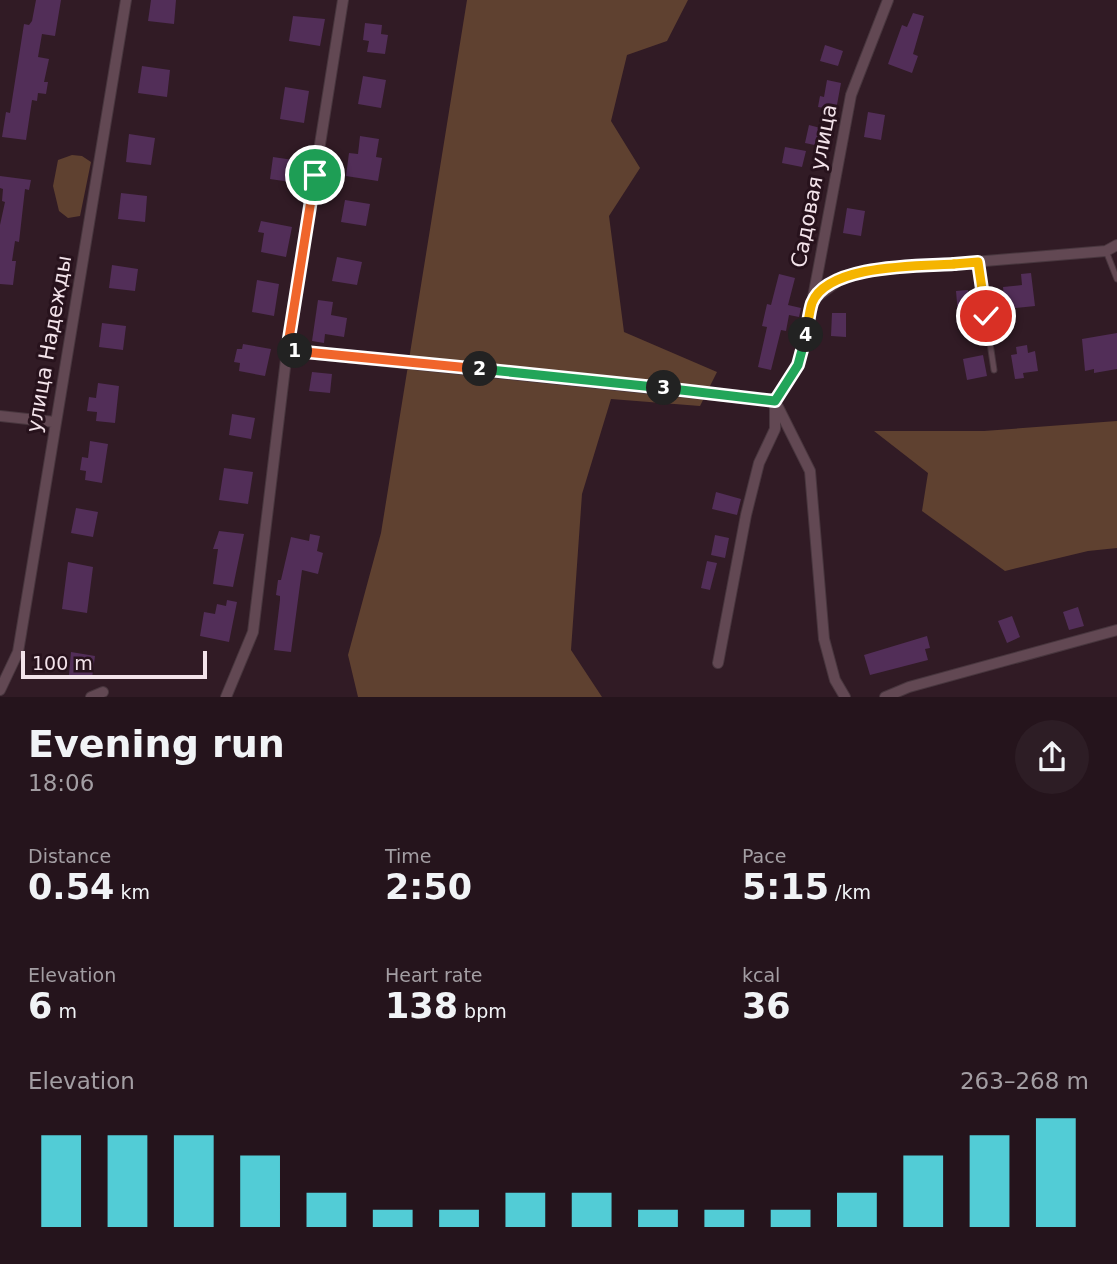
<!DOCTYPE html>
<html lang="en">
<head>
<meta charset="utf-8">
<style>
  :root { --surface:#25141c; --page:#2d1d25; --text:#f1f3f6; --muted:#a39ea3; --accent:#52ccd6 }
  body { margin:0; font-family:"DejaVu Sans",sans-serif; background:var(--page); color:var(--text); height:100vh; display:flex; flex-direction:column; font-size:26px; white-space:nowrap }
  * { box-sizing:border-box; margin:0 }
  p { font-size:23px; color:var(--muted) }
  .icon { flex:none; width:38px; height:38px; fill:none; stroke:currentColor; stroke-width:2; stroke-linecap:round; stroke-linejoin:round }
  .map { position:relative; height:697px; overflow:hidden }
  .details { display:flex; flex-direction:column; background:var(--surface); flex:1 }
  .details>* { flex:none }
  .scale { position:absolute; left:21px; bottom:18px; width:186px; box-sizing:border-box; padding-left:7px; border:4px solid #f3e3ea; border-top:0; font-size:19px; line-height:24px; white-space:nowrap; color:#f3e3ea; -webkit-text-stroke:5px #27121c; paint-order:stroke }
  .pin { position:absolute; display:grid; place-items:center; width:60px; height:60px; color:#fff; margin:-30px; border:4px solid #fff; border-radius:50%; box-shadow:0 2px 7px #0007 }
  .km { position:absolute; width:35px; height:35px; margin:-18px; border-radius:50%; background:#222; color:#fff; font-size:19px; line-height:35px; text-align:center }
  .round { display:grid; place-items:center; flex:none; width:74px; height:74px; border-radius:37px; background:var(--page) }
  .summary { display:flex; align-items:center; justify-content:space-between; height:119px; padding:0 28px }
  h1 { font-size:38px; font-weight:700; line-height:52px }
  .stats { display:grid; grid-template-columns:repeat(3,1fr); gap:10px; height:119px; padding:7px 28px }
  .stats div { display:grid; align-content:center }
  .stats b { font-size:35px; font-weight:700 }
  .stats small { font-size:19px; font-weight:400 }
  .stats p { font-size:19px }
  .chart { height:196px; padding:14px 28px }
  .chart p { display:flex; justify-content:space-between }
  .chart svg { width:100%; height:126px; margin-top:7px; stroke:var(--accent); stroke-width:6 }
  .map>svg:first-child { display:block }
  .green { fill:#5f4130 }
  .building { fill:#522e58 }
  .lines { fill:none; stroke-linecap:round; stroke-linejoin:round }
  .service-casing { stroke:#48363e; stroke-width:7 }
  .minor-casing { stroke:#48363e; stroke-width:12 }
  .service { stroke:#624853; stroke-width:5 }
  .minor { stroke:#624853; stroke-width:10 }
  .split-1-casing { stroke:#fff; stroke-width:14 }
  .split-2-casing { stroke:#fff; stroke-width:14 }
  .split-3-casing { stroke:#fff; stroke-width:14 }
  .split-4-casing { stroke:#fff; stroke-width:14 }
  .split-5-casing { stroke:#fff; stroke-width:14 }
  .split-6-casing { stroke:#fff; stroke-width:14 }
  .split-1 { stroke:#f0652b; stroke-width:9 }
  .split-2 { stroke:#f0652b; stroke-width:9 }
  .split-3 { stroke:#22a559; stroke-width:9 }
  .split-4 { stroke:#22a559; stroke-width:9 }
  .split-5 { stroke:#f5b400; stroke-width:9 }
  .split-6 { stroke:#f5b400; stroke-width:9 }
  .labels { text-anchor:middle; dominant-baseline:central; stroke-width:6; stroke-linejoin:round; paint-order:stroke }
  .street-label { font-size:21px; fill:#f3e3ea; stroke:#27121c }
</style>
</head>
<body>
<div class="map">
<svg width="1117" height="697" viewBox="0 0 1117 697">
  <rect width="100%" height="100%" fill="#311b25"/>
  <!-- green -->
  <path class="green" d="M467 0H688L667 41 627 55 611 121 640 168 609 216 624 332 717 372 700 406 611 399 582 494 571 650 602 697H358L348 655 381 533Z
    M72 155 82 156 91 162 80 216 68 218 59 211 53 186 58 160Z
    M1117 421V548L1088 551 1005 571 922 511 928 473 874 431H984Z"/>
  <!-- building -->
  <path class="building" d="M36 0H61L55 36 42 34 38 57 49 59 44 82H48L46 94 38 93 37 101 32 100 26 140 2 137 6 112 10 113 24 24 29 25 32 21Z
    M151 0H176L174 24 148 21Z
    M913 13 924 16 913 54 918 56 912 73 888 64 902 25 907 27Z
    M293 16 325 19 320 46 289 41Z
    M365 23 382 25 381 34 388 35 385 54 367 52 369 41 363 40Z
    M825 45 843 51 838 66 820 61Z
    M142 66 170 70 167 97 138 93Z
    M363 76 386 80 381 108 358 104Z
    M827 80 841 83 836 110 818 107 820 96 824 97Z
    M285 87 309 91 304 123 280 119Z
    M868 112 885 115 881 140 864 137Z
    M809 125 828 130 824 147 805 143Z
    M129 134 155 138 151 165 126 162Z
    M360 136 379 139 376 157 382 158 378 181 346 176 349 153 358 154Z
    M785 147 806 151 802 167 782 163Z
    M273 157 300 161 297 183 270 179Z
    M0 176 31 180 29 190 25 189 19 242 15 241 12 261H16L13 285 0 284V225L5 202 2 201 3 189 0 188Z
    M121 193 147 196 145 222 118 219Z
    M345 200 370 204 366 226 341 222Z
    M847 208 865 211 861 236 843 233Z
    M261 221 292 227 286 257 261 252 264 233 258 232Z
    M337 257 362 262 357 285 332 281Z
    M112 265 138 269 135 291 109 288Z
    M1031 273 1035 306 1005 309 1003 287 1022 285 1021 274Z
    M779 274 795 278 788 305 801 308 799 317 789 315 786 331 781 330 771 370 758 367 767 327 762 326 767 304 771 305Z
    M257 280 279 284 274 316 252 312Z
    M968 290V296H973L975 313 958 315 956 291Z
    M318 300 333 302 331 315 347 318 344 337 325 334 324 343 312 341Z
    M832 313H846V337L831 336Z
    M102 323 126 326 123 350 99 347Z
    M1117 333V369L1094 373V369L1085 371 1082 339Z
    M243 344 271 349 265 376 239 371 240 363 234 362 237 349H242Z
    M1027 345 1028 353 1035 351 1038 371 1023 373 1024 378 1015 379 1011 355 1017 354 1016 347Z
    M983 355 987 376 967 380 963 359Z
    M312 372 332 374 330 393 309 391Z
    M98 383 119 386 115 423 96 421 97 412 87 411 89 397 96 398Z
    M232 414 255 418 251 439 229 435Z
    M90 441 108 444 102 483 85 480 86 471 80 470 82 457 88 458Z
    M224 468 253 472 248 504 219 500Z
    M716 492 741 499 737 515 712 509Z
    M76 508 98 512 93 537 71 533Z
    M219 531 244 534 233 587 213 584 218 549H213Z
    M310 534 320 536 317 551 323 553 318 574 302 570 291 652 274 650 280 600V596L276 595 278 580H281L291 537 309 541Z
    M715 535 729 538 725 558 711 555Z
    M707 561 717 563 710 590 701 588Z
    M68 562 93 567 87 613 62 609Z
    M227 600 237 602 229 642 200 636 204 612 215 614 217 604 226 606Z
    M1078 607 1084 626 1069 630 1063 612Z
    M1012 616 1020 637 1007 643 998 621Z
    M927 636 930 648 925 649 928 660 870 675 864 655Z
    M71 652 95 656 92 678 69 675Z"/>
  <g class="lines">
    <defs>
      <path id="service" d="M1106 251 1117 279
        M978 262 994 370"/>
      <path id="minor" d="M814 299 842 278 865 271 1106 251 1117 245
        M287 351 775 401
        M778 407 810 471 824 639 835 680 845 697
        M0 416 55 422
        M718 663 746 515 759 463 775 429V401L798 365 806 335 851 95 888 0
        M0 690 18 652 126 0
        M91 697 103 692
        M226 697 253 632 287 351 343 0
        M885 697 909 687 1117 630"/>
    </defs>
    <!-- service casing -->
    <use href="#service" class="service-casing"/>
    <!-- minor casing -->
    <use href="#minor" class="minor-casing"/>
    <!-- service -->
    <use href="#service" class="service"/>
    <!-- minor -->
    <use href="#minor" class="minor"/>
  </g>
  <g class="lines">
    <defs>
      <path id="split-1" d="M295 351H287L315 175"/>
      <path id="split-2" d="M295 351 480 369"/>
      <path id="split-3" d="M480 369 664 388"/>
      <path id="split-4" d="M664 388 775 401 798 365 806 335"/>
      <path id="split-5" d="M806 335C808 325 809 312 812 303 827 264 919 266 954 264"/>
      <path id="split-6" d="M954 264 978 262 986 316"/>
    </defs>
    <!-- split-1 casing -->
    <use href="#split-1" class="split-1-casing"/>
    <!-- split-2 casing -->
    <use href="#split-2" class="split-2-casing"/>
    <!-- split-3 casing -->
    <use href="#split-3" class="split-3-casing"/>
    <!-- split-4 casing -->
    <use href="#split-4" class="split-4-casing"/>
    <!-- split-5 casing -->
    <use href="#split-5" class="split-5-casing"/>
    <!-- split-6 casing -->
    <use href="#split-6" class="split-6-casing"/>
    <!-- split-1 -->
    <use href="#split-1" class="split-1"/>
    <!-- split-2 -->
    <use href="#split-2" class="split-2"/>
    <!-- split-3 -->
    <use href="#split-3" class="split-3"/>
    <!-- split-4 -->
    <use href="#split-4" class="split-4"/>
    <!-- split-5 -->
    <use href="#split-5" class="split-5"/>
    <!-- split-6 -->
    <use href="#split-6" class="split-6"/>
  </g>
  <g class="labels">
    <!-- street labels -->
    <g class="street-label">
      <text transform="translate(814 186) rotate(-79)">Садовая улица</text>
      <text transform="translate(49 344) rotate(-80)">улица Надежды</text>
    </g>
  </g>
</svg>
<div class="scale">100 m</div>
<div class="pin" style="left:315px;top:175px;background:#1e9e55"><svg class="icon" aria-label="arrive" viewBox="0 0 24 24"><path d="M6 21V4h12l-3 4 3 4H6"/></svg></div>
<div class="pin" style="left:986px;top:316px;background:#d93025"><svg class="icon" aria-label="check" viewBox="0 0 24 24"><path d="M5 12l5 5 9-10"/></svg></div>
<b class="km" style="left:295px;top:351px">1</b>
<b class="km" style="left:480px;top:369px">2</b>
<b class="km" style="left:664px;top:388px">3</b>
<b class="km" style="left:806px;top:335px">4</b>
</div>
<section class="details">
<div class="summary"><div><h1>Evening run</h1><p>18:06</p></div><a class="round"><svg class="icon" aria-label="share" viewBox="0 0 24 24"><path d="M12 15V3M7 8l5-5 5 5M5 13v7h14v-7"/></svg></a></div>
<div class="stats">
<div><p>Distance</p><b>0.54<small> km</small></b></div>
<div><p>Time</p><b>2:50</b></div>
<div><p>Pace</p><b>5:15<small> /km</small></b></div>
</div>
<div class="stats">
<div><p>Elevation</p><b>6<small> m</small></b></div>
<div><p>Heart rate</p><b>138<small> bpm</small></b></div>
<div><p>kcal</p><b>36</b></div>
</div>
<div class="chart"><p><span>Elevation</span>263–268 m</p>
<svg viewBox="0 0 160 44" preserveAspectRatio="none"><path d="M5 44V12M15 44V12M25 44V12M35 44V19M45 44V32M55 44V38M65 44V38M75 44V32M85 44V32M95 44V38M105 44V38M115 44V38M125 44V32M135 44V19M145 44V12M155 44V6"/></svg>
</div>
</section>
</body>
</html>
